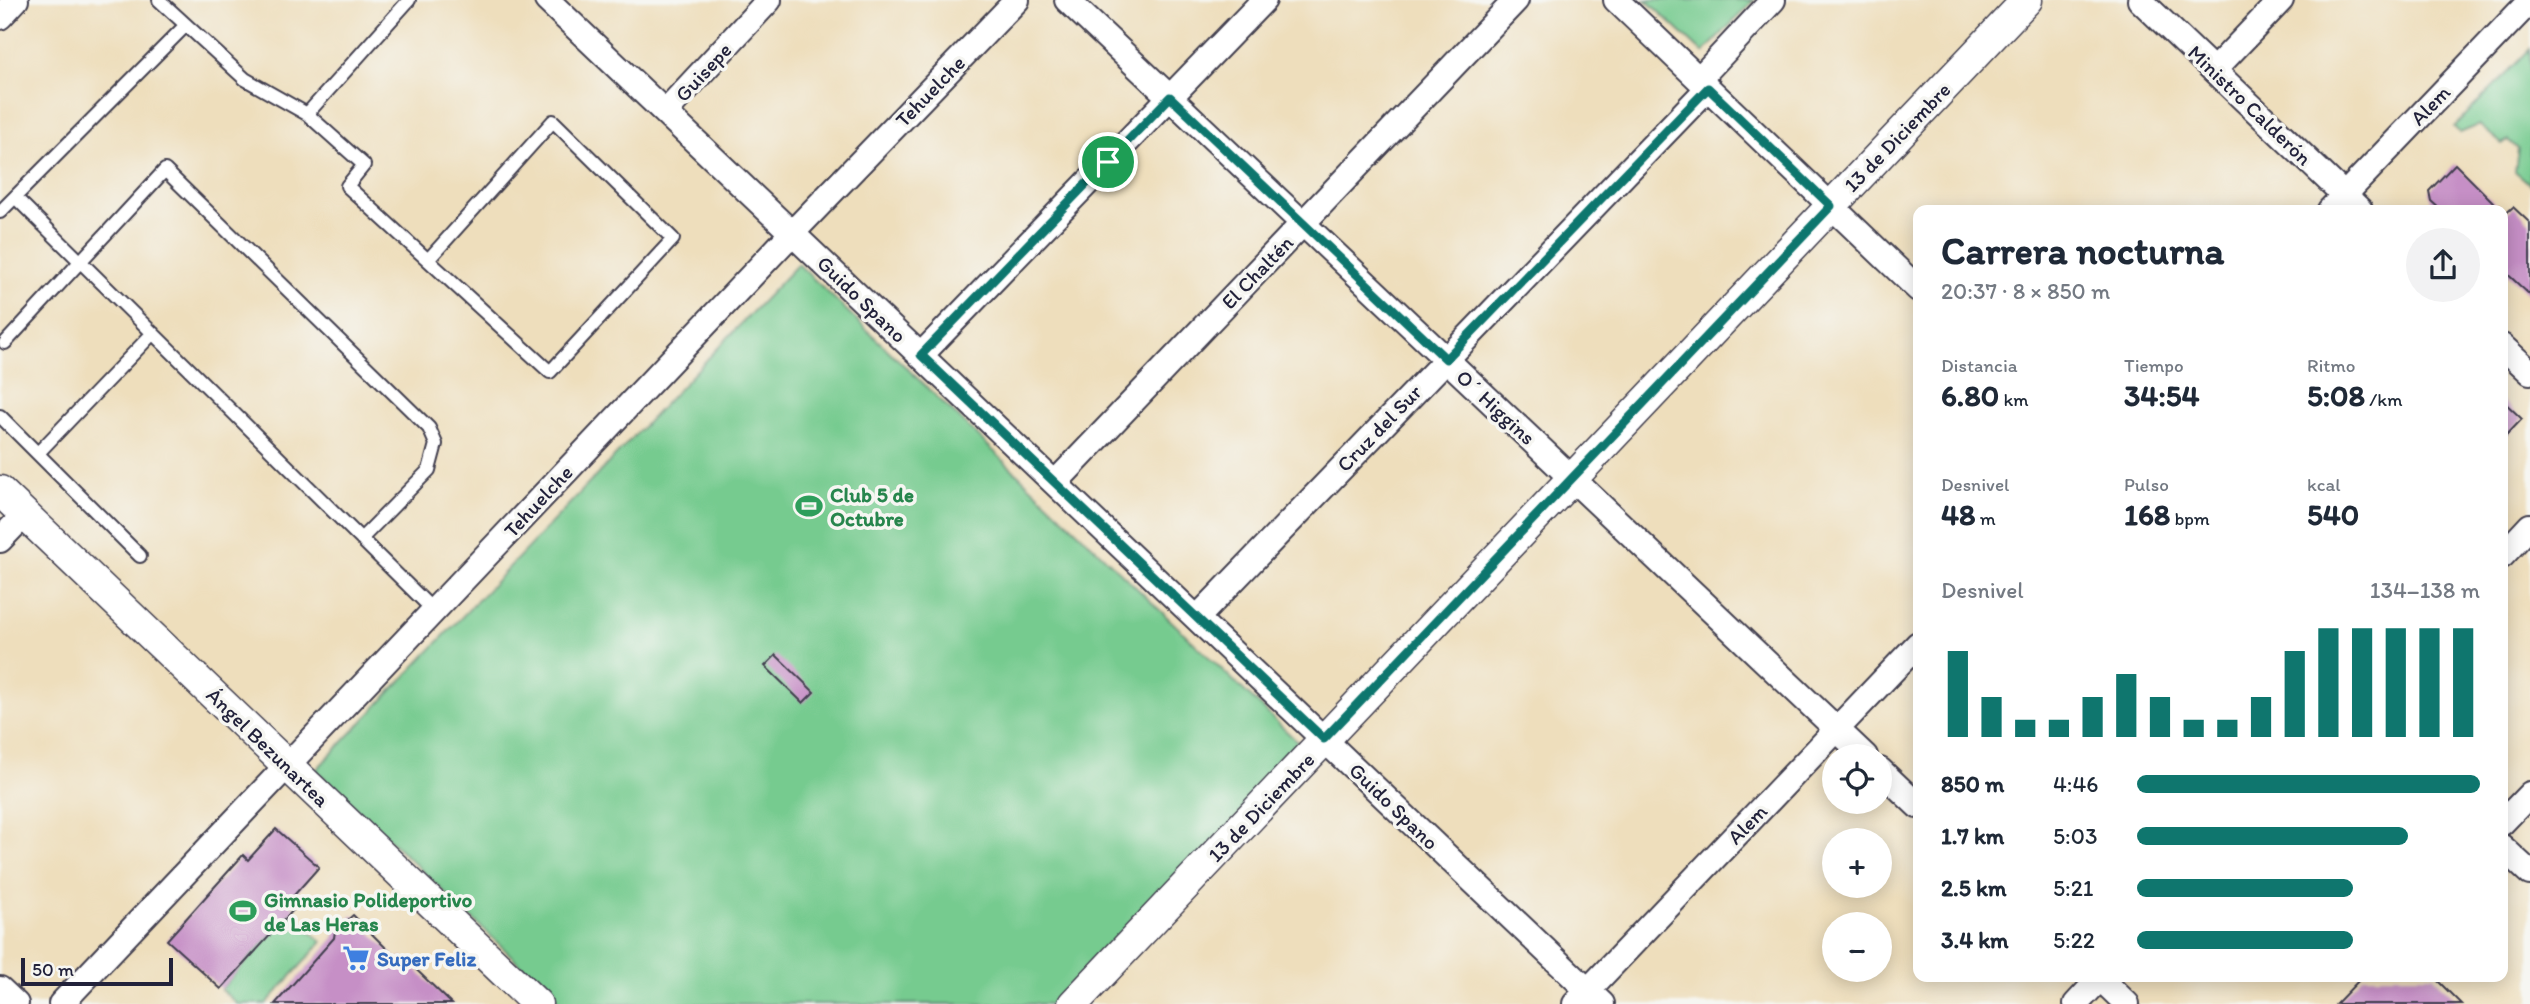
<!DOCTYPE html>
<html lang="es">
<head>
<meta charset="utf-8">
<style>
  :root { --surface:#fff; --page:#f2f2f3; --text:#1f2937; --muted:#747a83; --accent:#0f766e }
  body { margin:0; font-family:Itim,sans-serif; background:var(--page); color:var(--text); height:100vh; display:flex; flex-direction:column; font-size:26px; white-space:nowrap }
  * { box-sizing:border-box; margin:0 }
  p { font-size:23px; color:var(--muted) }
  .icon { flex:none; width:38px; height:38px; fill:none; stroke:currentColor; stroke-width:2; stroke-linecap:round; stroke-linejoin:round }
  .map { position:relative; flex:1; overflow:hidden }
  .panel { position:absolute; left:1913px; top:205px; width:595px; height:777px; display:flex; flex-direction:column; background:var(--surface); border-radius:14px; box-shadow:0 4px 18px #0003 }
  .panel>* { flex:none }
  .buttons { position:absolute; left:1822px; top:744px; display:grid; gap:14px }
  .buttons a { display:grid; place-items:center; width:70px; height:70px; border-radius:50%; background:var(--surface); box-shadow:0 4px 18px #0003; font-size:35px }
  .scale { position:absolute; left:21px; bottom:18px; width:152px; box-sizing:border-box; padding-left:7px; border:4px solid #22223b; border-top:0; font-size:19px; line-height:24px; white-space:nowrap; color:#22223b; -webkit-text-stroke:5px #f6f6f2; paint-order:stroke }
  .pin { position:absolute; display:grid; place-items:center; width:60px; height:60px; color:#fff; margin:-30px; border:4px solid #fff; border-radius:50%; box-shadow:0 2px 7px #0007 }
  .round { display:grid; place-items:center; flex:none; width:74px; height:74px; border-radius:37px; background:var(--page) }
  .head { display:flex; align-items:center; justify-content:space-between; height:119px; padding:0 28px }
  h1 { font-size:38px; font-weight:700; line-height:52px }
  .figures { display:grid; grid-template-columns:repeat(3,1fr); gap:10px; height:119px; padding:7px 28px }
  .figures div { display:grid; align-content:center }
  .figures b { font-size:30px; font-weight:700 }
  .figures small { font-size:19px; font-weight:400 }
  .figures p { font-size:19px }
  .chart { height:196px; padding:14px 28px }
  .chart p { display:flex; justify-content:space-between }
  .chart svg { width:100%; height:126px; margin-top:7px; stroke:var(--accent); stroke-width:6 }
  ul { padding:0 28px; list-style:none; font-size:23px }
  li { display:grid; grid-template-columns:112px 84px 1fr; align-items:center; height:52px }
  li i { height:18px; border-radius:9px; background:var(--accent) }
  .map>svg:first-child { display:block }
  .green { fill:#76cb8f; stroke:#4c7665; stroke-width:2 }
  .building { fill:#c68fc6 }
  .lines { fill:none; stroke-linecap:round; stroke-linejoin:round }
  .service-casing { stroke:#413e4e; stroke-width:16 }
  .minor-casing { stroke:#413e4e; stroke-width:28 }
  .tertiary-casing { stroke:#413e4e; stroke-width:33 }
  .service { stroke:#fff; stroke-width:12 }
  .minor { stroke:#fff; stroke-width:24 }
  .tertiary { stroke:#fff; stroke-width:30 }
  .route-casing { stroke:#fff; stroke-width:14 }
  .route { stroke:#0f766e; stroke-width:9 }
  .labels { text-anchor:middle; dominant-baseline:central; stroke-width:7; stroke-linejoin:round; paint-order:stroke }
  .street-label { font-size:21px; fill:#22223b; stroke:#f6f6f2 }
  .leisure-label { font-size:21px; font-weight:bold; fill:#27864d; stroke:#f6f6f2; text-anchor:start }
  .shop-label { font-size:21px; font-weight:bold; fill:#366cbe; stroke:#f6f6f2; text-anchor:start }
</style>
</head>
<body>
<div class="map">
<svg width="2530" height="1004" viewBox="0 0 2530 1004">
  <rect width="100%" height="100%" fill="#f6f6f2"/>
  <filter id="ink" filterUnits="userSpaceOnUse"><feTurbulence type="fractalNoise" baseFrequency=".0143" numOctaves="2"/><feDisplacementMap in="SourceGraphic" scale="14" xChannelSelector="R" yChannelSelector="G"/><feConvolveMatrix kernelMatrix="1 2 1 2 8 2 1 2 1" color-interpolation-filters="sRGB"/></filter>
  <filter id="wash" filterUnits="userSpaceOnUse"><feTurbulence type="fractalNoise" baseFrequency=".00686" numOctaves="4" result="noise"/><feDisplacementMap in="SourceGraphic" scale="28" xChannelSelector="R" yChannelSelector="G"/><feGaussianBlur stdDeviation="1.57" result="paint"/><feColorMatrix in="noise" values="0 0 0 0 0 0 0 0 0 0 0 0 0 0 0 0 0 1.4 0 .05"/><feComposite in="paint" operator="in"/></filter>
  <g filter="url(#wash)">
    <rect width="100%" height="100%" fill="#eedebc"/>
    <!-- green -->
    <path class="green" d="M1646 0H1754L1703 53Z
      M2530 49V184L2515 171 2518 149 2508 140 2502 144 2479 125 2460 133 2454 127Z
      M798 264 1304 748 1059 1004H562L316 770Z
      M290 913 322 942 266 1004H237L221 989Z"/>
    <g id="blocks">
      <!-- building -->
      <path class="building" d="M2455 164 2501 210H2441L2431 201 2429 191Z
        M2513 207 2530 223V295L2502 269V217Z
        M2502 400 2522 419 2502 440Z
        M776 655 814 692 803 703 765 666Z
        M276 829 319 867 288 902 295 908 221 989 167 940 243 855 248 860Z
        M353 915 398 960 402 956 452 1004H275L334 938 335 931Z
        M2363 976H2433L2461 1004H2336Z"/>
    </g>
  </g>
  <g filter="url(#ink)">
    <use href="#blocks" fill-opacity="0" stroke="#413e4e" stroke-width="2"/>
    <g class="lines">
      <defs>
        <path id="service" d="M159 0 245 79 307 114
          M409 0 307 114 364 165 347 186 550 372 673 239 553 121 428 260
          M15 197 434 611
          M0 212 186 25
          M5 343 165 170 429 428 436 444 429 470 362 538
          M0 416 140 556
          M38 453 153 333"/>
        <path id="minor" d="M547 0 1602 1004
          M1067 0 1865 756
          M1616 0 1918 289
          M2140 0 2360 210
          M0 17 16 0
          M2214 70 2281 0
          M1699 79 1773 0
          M665 112 769 0
          M2330 210 2530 1
          M2502 346 2530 372
          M921 355 1264 0
          M1055 483 1516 0
          M0 540 25 514
          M2502 556 2530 526
          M1197 618 1708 88
          M1880 770 1918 806
          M2502 823 2530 794
          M2502 847 2530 873
          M2098 976 2127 1004
          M0 989 16 1004
          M61 1004 793 232 1017 0
          M1575 1004 1918 644
          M2076 1004 2102 976"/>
        <path id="tertiary" d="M0 491 537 1004
          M1073 1004 2027 0"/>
      </defs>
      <!-- service casing -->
      <use href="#service" class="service-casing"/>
      <!-- minor casing -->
      <use href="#minor" class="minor-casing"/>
      <!-- tertiary casing -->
      <use href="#tertiary" class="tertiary-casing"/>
      <!-- service -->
      <use href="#service" class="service"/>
      <!-- minor -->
      <use href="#minor" class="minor"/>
      <!-- tertiary -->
      <use href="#tertiary" class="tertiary"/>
    </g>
  </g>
  <g class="lines" filter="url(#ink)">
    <defs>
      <path id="route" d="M1708 88 1831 206 1324 739 921 355 1170 97 1446 359Z"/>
    </defs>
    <!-- route casing -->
    <use href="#route" class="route-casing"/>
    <!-- route -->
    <use href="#route" class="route"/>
  </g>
  <!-- icons -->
  <defs>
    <symbol id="stadium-bare" viewBox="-9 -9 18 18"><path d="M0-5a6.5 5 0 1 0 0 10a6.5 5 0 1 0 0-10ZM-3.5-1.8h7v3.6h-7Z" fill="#2e9e5b" stroke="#f6f6f2" stroke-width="2.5" paint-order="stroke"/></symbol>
    <symbol id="supermarket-bare" viewBox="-9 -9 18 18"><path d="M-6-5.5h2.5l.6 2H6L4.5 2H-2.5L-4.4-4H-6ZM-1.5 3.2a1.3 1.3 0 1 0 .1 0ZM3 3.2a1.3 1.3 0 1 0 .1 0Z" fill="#3f7fe0" stroke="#f6f6f2" stroke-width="2.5" paint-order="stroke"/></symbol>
  </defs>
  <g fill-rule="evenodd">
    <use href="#stadium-bare" x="790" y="487" width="38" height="38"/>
    <use href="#stadium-bare" x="224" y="892" width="38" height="38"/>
    <use href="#supermarket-bare" x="337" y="939" width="38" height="38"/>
  </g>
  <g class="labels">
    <!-- street labels -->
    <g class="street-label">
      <text transform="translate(703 72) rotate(-47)">Guisepe</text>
      <text transform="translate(930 91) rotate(-46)">Tehuelche</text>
      <text transform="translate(2250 105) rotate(44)">Ministro Calderón</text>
      <text transform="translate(2430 105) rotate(-46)">Alem</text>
      <text transform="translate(1897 137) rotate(-46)">13 de Diciembre</text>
      <text transform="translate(1257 272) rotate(-46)">El Chaltén</text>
      <text transform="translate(862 299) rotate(44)">Guido Spano</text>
      <text transform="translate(1496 407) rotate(43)">O´ Higgins</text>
      <text transform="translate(1379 428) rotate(-46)">Cruz del Sur</text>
      <text transform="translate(538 501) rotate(-47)">Tehuelche</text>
      <text transform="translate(268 747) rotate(44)">Ángel Bezunartea</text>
      <text transform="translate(1394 806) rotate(44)">Guido Spano</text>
      <text transform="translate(1261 807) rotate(-46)">13 de Diciembre</text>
      <text transform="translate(1747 824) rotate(-46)">Alem</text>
    </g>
    <!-- leisure labels -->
    <g class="leisure-label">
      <text x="830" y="494">Club 5 de<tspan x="830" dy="24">Octubre</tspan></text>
      <text x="264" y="899">Gimnasio Polideportivo<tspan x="264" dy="24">de Las Heras</tspan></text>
    </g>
    <!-- shop labels -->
    <g class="shop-label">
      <text x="377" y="958">Super Feliz</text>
    </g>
  </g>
</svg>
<div class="buttons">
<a><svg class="icon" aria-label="locate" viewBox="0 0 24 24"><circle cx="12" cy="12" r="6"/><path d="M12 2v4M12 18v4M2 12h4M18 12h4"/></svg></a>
<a>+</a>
<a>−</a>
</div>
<div class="scale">50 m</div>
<div class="pin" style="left:1108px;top:162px;background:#1e9e55"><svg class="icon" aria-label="arrive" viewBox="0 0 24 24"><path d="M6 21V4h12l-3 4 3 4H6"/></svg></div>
<section class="panel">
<div class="head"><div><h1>Carrera nocturna</h1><p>20:37 · 8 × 850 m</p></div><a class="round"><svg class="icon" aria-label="share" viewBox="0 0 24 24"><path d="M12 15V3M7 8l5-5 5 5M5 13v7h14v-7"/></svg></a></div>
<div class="figures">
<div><p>Distancia</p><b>6.80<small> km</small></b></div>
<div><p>Tiempo</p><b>34:54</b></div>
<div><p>Ritmo</p><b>5:08<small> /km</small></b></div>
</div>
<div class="figures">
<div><p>Desnivel</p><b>48<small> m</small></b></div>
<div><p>Pulso</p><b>168<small> bpm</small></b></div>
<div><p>kcal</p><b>540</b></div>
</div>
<div class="chart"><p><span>Desnivel</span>134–138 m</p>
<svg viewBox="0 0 160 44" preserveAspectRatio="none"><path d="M5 44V14M15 44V30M25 44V38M35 44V38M45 44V30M55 44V22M65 44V30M75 44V38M85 44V38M95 44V30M105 44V14M115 44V6M125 44V6M135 44V6M145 44V6M155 44V6"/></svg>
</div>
<ul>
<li><b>850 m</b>4:46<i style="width:100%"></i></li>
<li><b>1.7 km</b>5:03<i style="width:79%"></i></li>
<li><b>2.5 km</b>5:21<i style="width:63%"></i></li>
<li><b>3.4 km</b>5:22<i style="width:63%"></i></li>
</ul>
</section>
</div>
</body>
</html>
